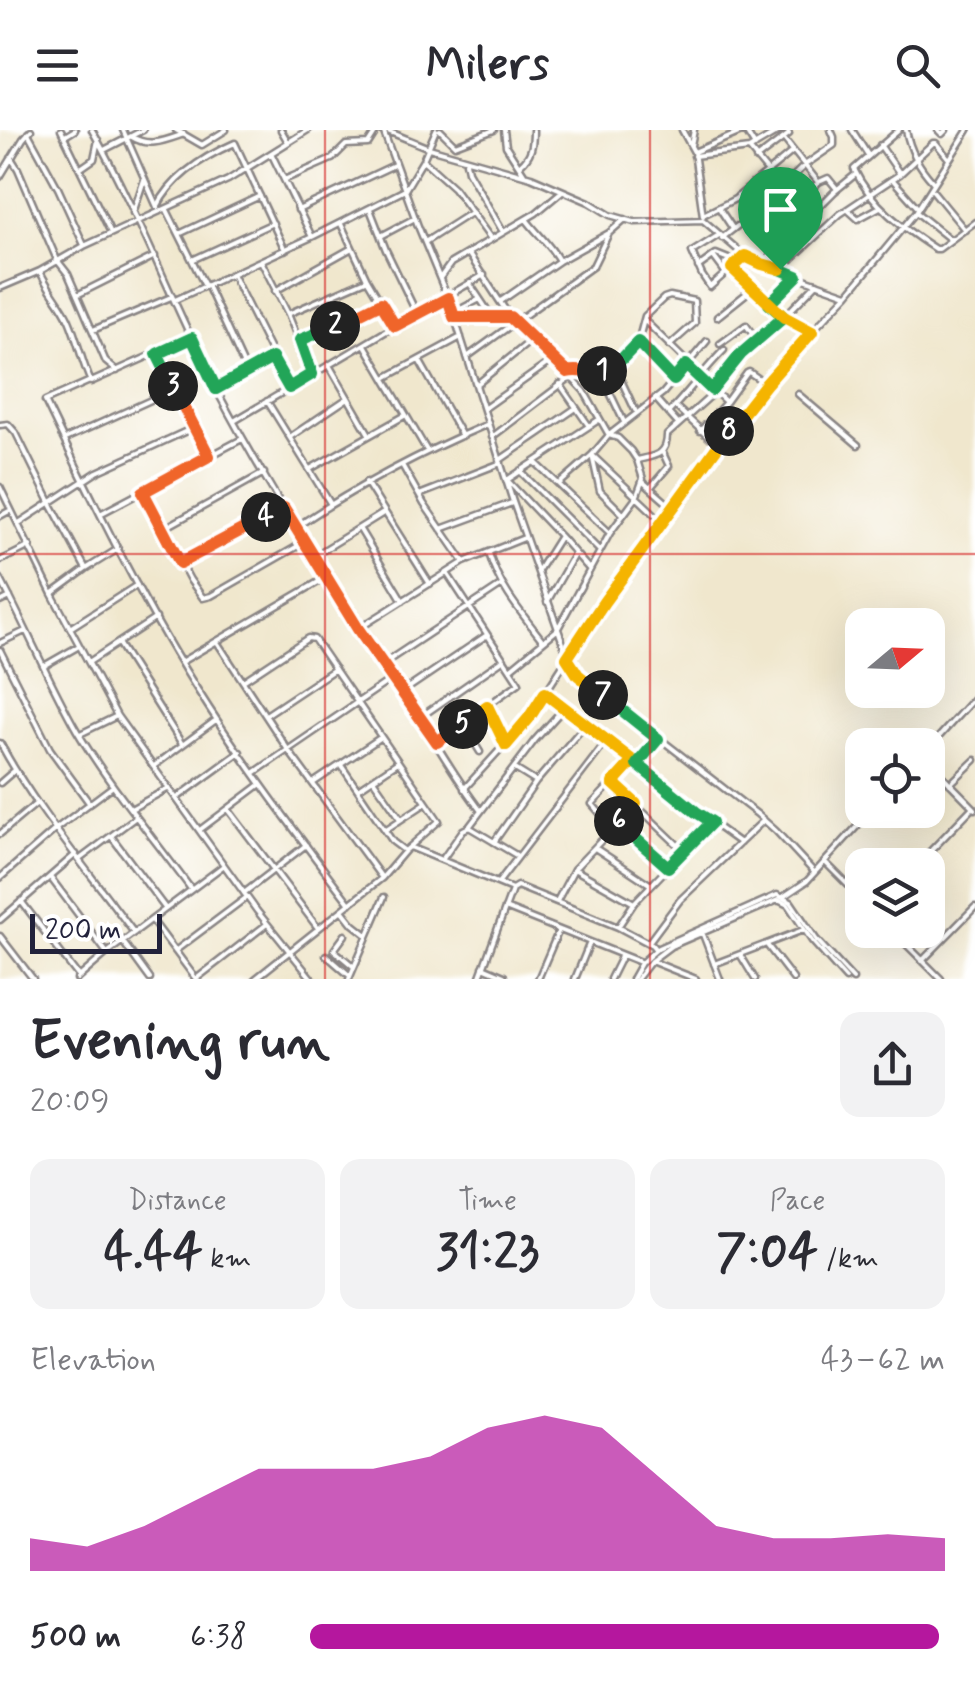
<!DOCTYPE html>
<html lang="en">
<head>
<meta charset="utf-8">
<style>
  :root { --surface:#fff; --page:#f2f2f3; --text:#2b2b33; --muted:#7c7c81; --accent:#b5179e }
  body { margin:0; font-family:Mynerve,sans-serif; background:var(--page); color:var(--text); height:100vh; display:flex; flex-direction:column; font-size:38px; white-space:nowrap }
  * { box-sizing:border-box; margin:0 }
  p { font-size:32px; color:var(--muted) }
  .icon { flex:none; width:55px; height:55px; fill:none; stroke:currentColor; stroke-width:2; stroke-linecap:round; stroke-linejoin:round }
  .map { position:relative; height:849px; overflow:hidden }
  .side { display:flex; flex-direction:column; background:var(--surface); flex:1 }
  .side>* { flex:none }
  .needle { width:65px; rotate:71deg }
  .buttons { position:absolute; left:845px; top:478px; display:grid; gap:20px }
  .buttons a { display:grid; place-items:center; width:100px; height:100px; border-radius:20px; background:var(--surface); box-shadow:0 10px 40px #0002; font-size:50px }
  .scale { position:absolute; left:30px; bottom:25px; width:132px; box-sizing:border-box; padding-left:10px; border:5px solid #22223b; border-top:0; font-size:28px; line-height:35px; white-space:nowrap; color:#22223b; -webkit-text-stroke:8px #fff; paint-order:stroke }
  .pin { position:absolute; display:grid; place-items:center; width:85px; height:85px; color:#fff; margin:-102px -42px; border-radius:50% 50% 50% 0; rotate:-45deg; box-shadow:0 0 10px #0007 }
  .pin .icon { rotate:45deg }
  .km { position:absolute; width:50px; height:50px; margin:-25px; border-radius:50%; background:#222; color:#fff; font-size:28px; line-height:50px; text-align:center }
  .round { display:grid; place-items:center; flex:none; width:105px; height:105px; border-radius:20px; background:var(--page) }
  .head { display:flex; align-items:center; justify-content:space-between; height:170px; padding:0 30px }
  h1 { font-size:55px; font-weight:800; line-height:75px }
  .figures { display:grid; grid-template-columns:repeat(3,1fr); gap:15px; height:170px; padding:10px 30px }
  .figures div { display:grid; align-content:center; border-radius:20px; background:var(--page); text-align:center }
  .figures b { font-size:50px; font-weight:800 }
  .figures small { font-size:28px; font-weight:400 }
  .figures p { font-size:28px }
  .chart { height:280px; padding:20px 30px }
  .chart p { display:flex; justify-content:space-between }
  .chart svg { width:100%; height:180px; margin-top:10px; fill:var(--accent); opacity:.7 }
  ul { padding:0 30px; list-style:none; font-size:32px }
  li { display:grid; grid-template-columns:160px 120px 1fr; align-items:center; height:75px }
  li i { height:25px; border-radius:12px; background:var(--accent) }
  header { display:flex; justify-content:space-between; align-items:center; height:130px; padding:0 30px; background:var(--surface); font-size:45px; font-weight:800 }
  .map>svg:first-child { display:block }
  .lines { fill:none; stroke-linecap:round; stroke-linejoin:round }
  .minor-casing { stroke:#898484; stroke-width:9 }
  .minor { stroke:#fff; stroke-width:4 }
  .split-1-casing { stroke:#fff; stroke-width:20 }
  .split-2-casing { stroke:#fff; stroke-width:20 }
  .split-3-casing { stroke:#fff; stroke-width:20 }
  .split-4-casing { stroke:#fff; stroke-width:20 }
  .split-5-casing { stroke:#fff; stroke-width:20 }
  .split-6-casing { stroke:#fff; stroke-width:20 }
  .split-7-casing { stroke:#fff; stroke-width:20 }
  .split-8-casing { stroke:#fff; stroke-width:20 }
  .split-9-casing { stroke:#fff; stroke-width:20 }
  .split-1 { stroke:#22a559; stroke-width:12 }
  .split-2 { stroke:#f0652b; stroke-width:12 }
  .split-3 { stroke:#22a559; stroke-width:12 }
  .split-4 { stroke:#f0652b; stroke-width:12 }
  .split-5 { stroke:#f0652b; stroke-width:12 }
  .split-6 { stroke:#f5b400; stroke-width:12 }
  .split-7 { stroke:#22a559; stroke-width:12 }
  .split-8 { stroke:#f5b400; stroke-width:12 }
  .split-9 { stroke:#f5b400; stroke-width:12 }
  .grid { fill:none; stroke:#d62828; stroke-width:2.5; stroke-opacity:0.55 }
</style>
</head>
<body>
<header><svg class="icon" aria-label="menu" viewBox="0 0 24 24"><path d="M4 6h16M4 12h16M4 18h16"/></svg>Milers<svg class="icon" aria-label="search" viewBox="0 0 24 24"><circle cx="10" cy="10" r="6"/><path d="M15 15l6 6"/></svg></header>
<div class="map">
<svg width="975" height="849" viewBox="0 0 975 849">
  <rect width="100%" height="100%" fill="#fff"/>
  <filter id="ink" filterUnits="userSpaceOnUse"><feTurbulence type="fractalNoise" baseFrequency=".01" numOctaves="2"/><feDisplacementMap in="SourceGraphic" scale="20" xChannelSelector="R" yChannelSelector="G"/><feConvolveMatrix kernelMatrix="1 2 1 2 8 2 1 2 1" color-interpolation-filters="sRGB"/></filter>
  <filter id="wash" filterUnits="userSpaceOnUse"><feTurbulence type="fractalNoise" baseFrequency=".0048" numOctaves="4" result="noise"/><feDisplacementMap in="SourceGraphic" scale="40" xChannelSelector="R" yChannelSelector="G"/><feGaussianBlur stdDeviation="2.25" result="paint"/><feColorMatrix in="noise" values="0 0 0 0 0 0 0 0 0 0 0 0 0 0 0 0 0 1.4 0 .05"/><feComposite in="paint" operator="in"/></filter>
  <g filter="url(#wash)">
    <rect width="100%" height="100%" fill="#f0e7cd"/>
  </g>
  <g filter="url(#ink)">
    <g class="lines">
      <defs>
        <path id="minor" d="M61 0 111 103
          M92 0C139 84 173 175 217 261 260 342 308 421 358 497 373 521 391 543 406 566 431 604 453 645 481 681
          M123 0 157 77
          M176 0 202 15 226 0
          M281 0 288 12
          M383 0 418 96 451 176 513 372 571 536 578 545 757 684 776 701 814 742
          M385 0 429 18 531 47 589 72 610 85 634 92 703 90 745 126 762 134 847 164
          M440 0 455 15 494 0
          M504 0 506 16 524 44
          M682 0 694 22 703 86
          M745 0 755 16
          M852 0 868 25
          M899 0 854 39C871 75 903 98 935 119H939L975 92
          M906 0C910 21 919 37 933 52
          M938 0 942 4 946 0
          M28 3 58 58 84 115
          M65 6 75 0
          M132 7C149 18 166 10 184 4
          M784 9 818 52
          M691 15 694 0
          M880 15 900 44
          M749 19 781 58 805 35 834 15V7L831 0
          M104 20 143 0
          M694 22 746 0
          M271 23 312 107
          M694 26 749 19 781 0
          M11 28 18 39 57 130 68 144 106 232 117 241
          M756 29 789 4 787 0
          M423 30 454 58 491 109
          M466 32 468 41 503 102
          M520 35C532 25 533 15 533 0
          M81 38 94 29 98 10
          M0 47 23 9 31 0
          M892 49 918 78
          M284 50 332 29 346 15 368 14 377 0
          M752 54 792 105
          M933 61 965 100
          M157 77C172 47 205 26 235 13L285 120
          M772 77 758 87 779 118
          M719 78 733 99
          M819 78 807 63 819 52 828 48 837 59
          M370 79 386 120 417 184
          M167 80 205 156
          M298 80 394 35
          M848 80 858 89 880 77
          M916 82 951 110
          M133 83 144 50
          M703 85 735 69 793 21
          M526 89C537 104 550 114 559 131
          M341 94 367 149 395 196
          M179 104 260 66
          M719 105 692 122 702 145 710 157 745 126
          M381 106 415 88
          M722 108 749 87 738 66
          M425 112 472 82
          M468 123 510 187 534 208 584 261 609 305 618 308 631 321 637 330 643 349 636 368 610 403 557 500 511 538
          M713 126 725 142
          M192 130 273 93
          M261 131 288 184 312 244
          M762 134 834 62 856 44
          M698 137 716 124 731 130 732 138 784 187 812 202
          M782 138 840 84 900 44 933 13H936L949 29
          M40 141C48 160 61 172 69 190 78 211 82 233 91 252L192 207
          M232 144 288 256
          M440 148 451 133 536 83 561 62
          M470 154 492 187
          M207 155 247 242
          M0 158 40 141 84 116 228 50 308 0
          M275 161 352 118
          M77 165 155 126
          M449 165 484 145
          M175 170 312 107 405 60 423 30 436 0
          M501 171 559 131 609 103 625 89
          M769 174 797 146
          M453 183 480 169
          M288 184 366 150
          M454 187H510
          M717 187 752 159
          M645 191 688 233
          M93 200 171 167
          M300 210 335 196 381 173
          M638 212 673 248
          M720 214 746 195 756 209
          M365 215 426 319
          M467 227 593 136 609 103
          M419 230 462 306
          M329 235 369 304
          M614 235 635 280
          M686 235 726 272
          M567 242 580 239 590 243 600 242 619 232 638 212 645 186 664 168 670 166 694 171 695 193 669 216
          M600 242 624 292
          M385 248 461 207
          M90 251 45 271C91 367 138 465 195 556 242 631 296 703 350 774
          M560 254 589 296
          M476 255 534 208
          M216 259 272 228
          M712 260 741 224 784 187 817 153
          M798 264 858 315
          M655 268 678 294
          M267 271 330 373
          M675 276 718 316
          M485 278 554 229
          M668 283C689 262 703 241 724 220
          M234 291 395 196 446 169
          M0 295 8 294 16 303 51 374 86 439
          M193 298 209 327
          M700 301 726 272 747 243 749 242 765 253
          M290 307 348 268
          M492 307 571 247
          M65 309 175 259
          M592 325 661 390
          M592 325 600 361 623 384
          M500 330 576 278
          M637 330C654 326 667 326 667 305L715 262
          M535 332 610 403
          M402 335 424 374 464 432
          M310 339 406 285
          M520 341 600 421
          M642 351 673 378
          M366 352 430 454
          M559 354 592 325 609 305 663 263 707 211
          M0 357 52 464 117 586 257 781 312 849
          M650 358 669 336 662 321
          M143 362 190 450 203 468 211 466 305 412
          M419 365 501 333
          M100 384 242 309
          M0 386 11 380
          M19 393 97 342 193 298 157 223
          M296 397C357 356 420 323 488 294
          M359 398 403 471
          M163 399 264 343
          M441 399 512 373
          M560 406 590 440
          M489 423C498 456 522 484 543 511
          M314 426 385 382
          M0 431 30 416
          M182 433 283 378
          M538 441 560 406 507 350 600 289
          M0 448C27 499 49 552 77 601 110 657 153 707 191 759
          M52 464 86 439 118 419
          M0 472 10 467
          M547 472 575 423
          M70 498 137 455
          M358 499 464 432 524 408
          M217 512 288 620 382 748
          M0 513 25 501
          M118 513 182 614
          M0 520 50 619 90 674
          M89 532 156 488
          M181 532 327 447
          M383 534 502 455
          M44 536 79 516
          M243 551 308 508 314 509 439 691 405 721 382 748 255 849
          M404 561 487 505
          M545 563 697 682 740 713
          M487 577 505 613
          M266 585 335 539
          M422 586 504 529
          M463 594 480 622
          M80 604 117 586
          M437 612 519 553 447 443
          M0 613C36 680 89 741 134 803
          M928 619 975 567
          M928 631 975 679
          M341 635 393 712 405 721
          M637 635 658 609
          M154 636 216 590
          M515 639 536 652
          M254 643 393 548
          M373 649 401 689
          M0 653 15 640
          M313 653 380 608
          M613 653 684 721
          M950 654 975 630
          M358 659 398 632
          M464 659 529 588 604 472 758 264 804 210 848 164 916 82 968 0
          M177 668 240 622
          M131 679 169 658
          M228 679 318 798
          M618 693 667 736
          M469 697 516 725
          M613 698 592 674 632 632
          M201 699 261 654
          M385 700 426 673
          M0 704 37 673
          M111 706 165 778
          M494 712 536 652 585 595
          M410 717 512 759 517 756 618 797 652 815 656 820
          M595 718 651 755
          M80 729 136 687
          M442 730 463 700 469 697 535 610 563 579
          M825 732 862 769
          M917 735 973 677
          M574 739 634 773
          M50 747 107 823
          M0 748 57 698 113 656
          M498 753 606 612
          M244 763 306 715
          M783 767 807 751 872 680
          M21 771 79 847
          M557 771 574 739 636 674
          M505 778 640 832
          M342 780 353 794 367 805
          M0 790 76 724
          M152 790 196 849 267 794
          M618 797 634 773 711 693
          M892 800 941 849
          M702 802 720 849
          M345 805 334 820 354 837
          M0 806 33 849
          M123 812 150 849
          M648 813 680 770 764 690
          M767 815 793 849
          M175 821 247 767
          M326 825 349 845
          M741 826 755 849
          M651 831 696 849
          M922 831 975 777
          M714 834 803 800
          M483 837 504 846V849
          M77 849 107 823 223 736
          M349 849 384 767
          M479 849 512 760
          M538 849 559 800
          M575 849 590 812
          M610 849 622 825
          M632 849 641 833 658 818 777 765 791 772 816 809 853 849
          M637 849 651 831 671 816 778 770 788 775 812 811 846 849"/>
      </defs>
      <!-- minor casing -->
      <use href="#minor" class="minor-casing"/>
      <!-- minor -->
      <use href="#minor" class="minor"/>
    </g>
  </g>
  <g class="lines" filter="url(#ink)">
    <defs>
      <path id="split-1" d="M602 241 619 232 638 212 674 250 686 235 712 260 741 224 784 187 769 174 797 146 780 139"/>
      <path id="split-2" d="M335 196 381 173 395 196 448 168 454 187H510L567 242C581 238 589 246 602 241"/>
      <path id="split-3" d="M173 256 157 224 192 208 216 259 272 228 289 258 312 244 300 210 335 196"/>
      <path id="split-4" d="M173 256 209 326 143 362 180 433 266 387"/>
      <path id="split-5" d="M266 387 284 378 358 499 437 612 463 594"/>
      <path id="split-6" d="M463 594 487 576 506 615 529 588 545 563 633 631 613 653 636 674 619 691"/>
      <path id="split-7" d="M603 565 658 609 637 634 696 682 712 692 668 737 618 693 619 691"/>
      <path id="split-8" d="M603 565 578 545 567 528 604 472 729 301"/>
      <path id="split-9" d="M729 301 766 254 812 202 784 187 732 138 745 126 762 134 780 139"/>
    </defs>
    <!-- split-1 casing -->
    <use href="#split-1" class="split-1-casing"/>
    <!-- split-2 casing -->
    <use href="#split-2" class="split-2-casing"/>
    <!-- split-3 casing -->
    <use href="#split-3" class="split-3-casing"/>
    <!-- split-4 casing -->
    <use href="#split-4" class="split-4-casing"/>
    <!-- split-5 casing -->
    <use href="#split-5" class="split-5-casing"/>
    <!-- split-6 casing -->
    <use href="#split-6" class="split-6-casing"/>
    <!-- split-7 casing -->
    <use href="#split-7" class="split-7-casing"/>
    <!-- split-8 casing -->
    <use href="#split-8" class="split-8-casing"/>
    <!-- split-9 casing -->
    <use href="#split-9" class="split-9-casing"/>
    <!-- split-1 -->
    <use href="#split-1" class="split-1"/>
    <!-- split-2 -->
    <use href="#split-2" class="split-2"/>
    <!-- split-3 -->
    <use href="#split-3" class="split-3"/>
    <!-- split-4 -->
    <use href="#split-4" class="split-4"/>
    <!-- split-5 -->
    <use href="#split-5" class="split-5"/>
    <!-- split-6 -->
    <use href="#split-6" class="split-6"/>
    <!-- split-7 -->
    <use href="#split-7" class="split-7"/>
    <!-- split-8 -->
    <use href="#split-8" class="split-8"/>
    <!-- split-9 -->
    <use href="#split-9" class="split-9"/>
  </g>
  <!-- grid -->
  <path class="grid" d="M325 0V849M650 0V849M0 424H975"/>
</svg>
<div class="buttons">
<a><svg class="needle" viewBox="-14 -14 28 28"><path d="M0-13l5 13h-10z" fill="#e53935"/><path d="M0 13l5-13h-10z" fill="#7c7c81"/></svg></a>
<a><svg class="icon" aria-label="locate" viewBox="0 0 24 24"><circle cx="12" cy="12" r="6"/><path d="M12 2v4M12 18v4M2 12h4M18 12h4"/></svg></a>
<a><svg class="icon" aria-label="layers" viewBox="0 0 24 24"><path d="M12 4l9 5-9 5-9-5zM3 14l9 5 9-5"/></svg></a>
</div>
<div class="scale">200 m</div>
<div class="pin" style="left:780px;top:139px;background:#1e9e55"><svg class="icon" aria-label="arrive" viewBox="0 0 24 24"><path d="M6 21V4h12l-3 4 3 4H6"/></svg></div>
<b class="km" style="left:602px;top:241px">1</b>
<b class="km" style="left:335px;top:196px">2</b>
<b class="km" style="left:173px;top:256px">3</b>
<b class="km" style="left:266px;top:387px">4</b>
<b class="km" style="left:463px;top:594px">5</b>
<b class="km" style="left:619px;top:691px">6</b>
<b class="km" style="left:603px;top:565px">7</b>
<b class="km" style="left:729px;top:301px">8</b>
</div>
<section class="side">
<div class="head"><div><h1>Evening run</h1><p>20:09</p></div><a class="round"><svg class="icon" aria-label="share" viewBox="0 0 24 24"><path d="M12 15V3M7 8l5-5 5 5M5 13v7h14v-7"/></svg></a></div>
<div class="figures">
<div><p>Distance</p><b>4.44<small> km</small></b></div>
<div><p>Time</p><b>31:23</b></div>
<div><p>Pace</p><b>7:04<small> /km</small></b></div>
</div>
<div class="chart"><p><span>Elevation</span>43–62 m</p>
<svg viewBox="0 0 160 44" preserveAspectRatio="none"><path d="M0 44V36L10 38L20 33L30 26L40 19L50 19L60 19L70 16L80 9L90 6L100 9L110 21L120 33L130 36L140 36L150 35L160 36V44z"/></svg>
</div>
<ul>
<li><b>500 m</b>6:38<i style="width:99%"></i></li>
</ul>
</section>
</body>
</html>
